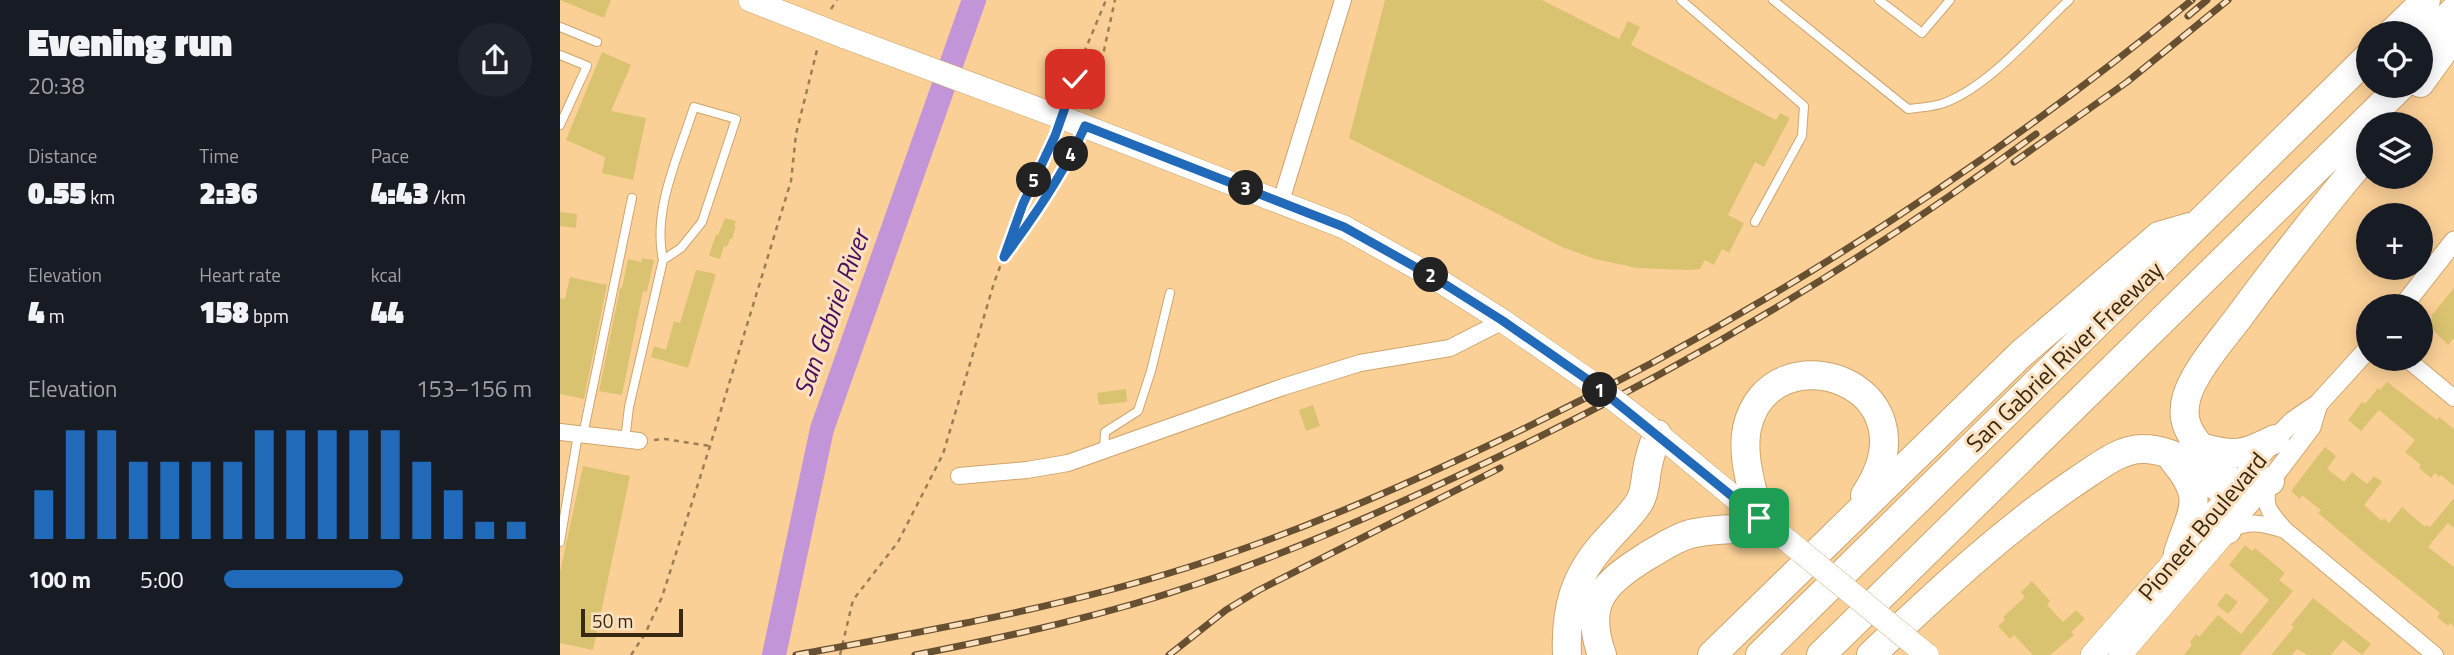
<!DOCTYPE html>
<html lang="en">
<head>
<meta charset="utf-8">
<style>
  :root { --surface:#171b24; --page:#20242c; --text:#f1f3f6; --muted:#9ea1a6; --accent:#2169b9 }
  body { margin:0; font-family:"Titillium Web",sans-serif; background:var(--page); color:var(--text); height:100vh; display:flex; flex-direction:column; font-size:26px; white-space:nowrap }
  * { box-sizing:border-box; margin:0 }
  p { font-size:23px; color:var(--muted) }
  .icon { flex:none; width:38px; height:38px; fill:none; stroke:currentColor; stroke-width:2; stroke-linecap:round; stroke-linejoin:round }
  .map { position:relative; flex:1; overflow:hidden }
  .side { display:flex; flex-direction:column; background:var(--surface); width:560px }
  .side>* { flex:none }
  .buttons { position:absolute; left:1796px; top:21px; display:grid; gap:14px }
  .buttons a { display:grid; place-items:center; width:77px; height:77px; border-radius:50%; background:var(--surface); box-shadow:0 4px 18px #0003; font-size:35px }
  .scale { position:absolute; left:21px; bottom:18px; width:102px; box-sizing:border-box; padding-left:7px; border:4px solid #392912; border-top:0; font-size:19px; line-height:24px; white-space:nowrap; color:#392912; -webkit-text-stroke:5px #fbe1bf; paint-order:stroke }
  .pin { position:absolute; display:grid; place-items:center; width:60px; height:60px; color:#fff; margin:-30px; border-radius:14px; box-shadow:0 4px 10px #0006 }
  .km { position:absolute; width:35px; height:35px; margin:-18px; border-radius:50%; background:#222; color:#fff; font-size:19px; line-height:35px; text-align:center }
  .round { display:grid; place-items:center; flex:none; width:74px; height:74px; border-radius:37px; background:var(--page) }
  .head { display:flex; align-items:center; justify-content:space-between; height:119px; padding:0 28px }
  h1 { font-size:38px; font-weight:800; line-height:52px }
  .figures { display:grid; grid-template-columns:repeat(3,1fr); gap:10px; height:119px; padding:7px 28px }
  .figures div { display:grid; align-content:center }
  .figures b { font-size:30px; font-weight:800 }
  .figures small { font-size:19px; font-weight:400 }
  .figures p { font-size:19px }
  .chart { height:196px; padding:14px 28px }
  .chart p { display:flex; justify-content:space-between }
  .chart svg { width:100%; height:126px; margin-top:7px; stroke:var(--accent); stroke-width:6 }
  ul { padding:0 28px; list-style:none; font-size:23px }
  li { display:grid; grid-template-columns:112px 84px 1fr; align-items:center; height:52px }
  li i { height:18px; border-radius:9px; background:var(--accent) }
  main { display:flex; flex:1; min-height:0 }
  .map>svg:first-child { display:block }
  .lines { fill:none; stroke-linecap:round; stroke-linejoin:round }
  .river { stroke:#c295d8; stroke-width:24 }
  .building { fill:#dac370 }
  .service-casing { stroke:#cea56d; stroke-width:10 }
  .minor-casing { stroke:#cea56d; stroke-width:18 }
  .tertiary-casing { stroke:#cea56d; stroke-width:21 }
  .secondary-casing { stroke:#cea56d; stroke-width:24 }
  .motorway-casing { stroke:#cea56d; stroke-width:30 }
  .path { stroke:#9b7e55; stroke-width:2.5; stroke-dasharray:5 5; stroke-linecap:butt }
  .service { stroke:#fff; stroke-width:8 }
  .minor { stroke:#fff; stroke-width:16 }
  .tertiary { stroke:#fff; stroke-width:19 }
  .secondary { stroke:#fff; stroke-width:23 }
  .motorway { stroke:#fff; stroke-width:28 }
  .rail-casing { stroke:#675031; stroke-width:7 }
  .rail { stroke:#fbe1bf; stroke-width:4.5; stroke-dasharray:13; stroke-linecap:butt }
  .secondary-bridge-casing { stroke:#cea56d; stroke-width:24; stroke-linecap:butt }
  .secondary-bridge { stroke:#fff; stroke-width:23 }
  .route-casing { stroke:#fff; stroke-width:14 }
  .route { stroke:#2169b9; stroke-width:9 }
  .labels { text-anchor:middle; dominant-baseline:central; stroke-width:6; stroke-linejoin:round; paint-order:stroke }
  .street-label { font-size:24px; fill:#392912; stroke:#fbe1bf }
  .water-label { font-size:26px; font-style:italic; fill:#490e5f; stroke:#fbe1bf }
</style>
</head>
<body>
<main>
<section class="side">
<div class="head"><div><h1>Evening run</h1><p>20:38</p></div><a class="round"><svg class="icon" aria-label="share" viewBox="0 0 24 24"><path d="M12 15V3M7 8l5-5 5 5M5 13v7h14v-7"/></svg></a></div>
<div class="figures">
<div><p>Distance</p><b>0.55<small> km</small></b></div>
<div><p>Time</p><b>2:36</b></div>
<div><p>Pace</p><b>4:43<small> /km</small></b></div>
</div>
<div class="figures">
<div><p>Elevation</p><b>4<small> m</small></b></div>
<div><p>Heart rate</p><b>158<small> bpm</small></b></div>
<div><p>kcal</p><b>44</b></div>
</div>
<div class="chart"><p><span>Elevation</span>153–156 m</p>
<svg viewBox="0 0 160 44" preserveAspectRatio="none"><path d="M5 44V27M15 44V6M25 44V6M35 44V17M45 44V17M55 44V17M65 44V17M75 44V6M85 44V6M95 44V6M105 44V6M115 44V6M125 44V17M135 44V27M145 44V38M155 44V38"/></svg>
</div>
<ul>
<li><b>100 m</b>5:00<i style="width:58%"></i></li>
</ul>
</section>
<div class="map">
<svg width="1894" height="655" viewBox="0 0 1894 655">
  <rect width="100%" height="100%" fill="#fbd097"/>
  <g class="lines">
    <!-- river -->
    <path class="river" d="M214 655 262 429 414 0"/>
  </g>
  <!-- building -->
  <path class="building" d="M0 0H51L44 18Z
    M825 0H982L1059 39 1068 21 1080 27 1071 45 1216 120 1220 113 1230 118 1204 167 1195 162 1168 215 1184 223 1169 253 1162 249 1154 265 1145 260 1140 269 1128 270 1077 268 1035 259 1002 247 789 138Z
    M42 52 71 65 51 111 86 118 73 180 42 173 45 157 6 140Z
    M0 212 17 214 16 228 0 226Z
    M165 218 176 221 174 226H176L172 239H170L167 247 164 246 160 259 149 256 156 234 158 235Z
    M82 258 94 260 87 292 83 291 62 395 39 391 60 288H62L68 259 81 262Z
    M136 270 156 274 128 368 91 357 94 346 106 350 114 321 120 323Z
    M10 277 47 285 24 399 0 394V298L5 299Z
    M1894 288V338L1888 345 1867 324 1873 317 1871 316Z
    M1827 382 1877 420 1879 417 1894 429V486L1881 475 1879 477 1875 473 1871 478 1859 468 1861 465 1845 452 1855 440 1819 410 1801 431 1788 420 1802 402 1805 404 1818 388 1820 390Z
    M566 389 567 402 539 405 537 393Z
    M753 405 760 426 746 431 739 410Z
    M1765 447 1776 456 1767 469 1784 482 1792 472 1807 484 1814 476 1822 482 1804 505 1822 521 1824 518 1829 523 1842 507 1865 527 1867 525 1870 527 1894 498V528L1888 523 1868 547 1894 567V627L1890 623 1888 626 1877 617 1880 613 1810 557 1758 513 1761 510 1742 495 1740 499 1731 491Z
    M23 466 70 476 33 650 0 643V572Z
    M1685 545 1692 551 1695 548 1725 573 1719 580 1733 591 1680 655H1624L1632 645 1630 642 1636 634 1639 637 1658 615 1681 634 1709 600 1669 565Z
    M1472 581 1490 601 1487 605 1503 622 1516 610 1525 619 1511 632 1514 635 1490 655H1473L1454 635 1450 639 1438 626 1445 620 1443 617 1465 597 1461 592Z
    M1666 593 1678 602 1668 614 1657 605Z
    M1753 598 1811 644 1802 655 1783 640 1771 655H1748L1737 649 1732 655H1711L1734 627 1731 625Z"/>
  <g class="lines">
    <defs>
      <path id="service" d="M1121 0 1244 106 1242 136 1195 222
        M1213 0 1348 109C1358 108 1370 107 1381 104 1427 89 1473 33 1509 0
        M1319 0 1362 33 1390 0
        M0 27 37 42
        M0 55 27 66 0 125
        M23 435 72 198
        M65 440 69 407 103 260C92 209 119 155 134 107L176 119 142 222 121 248 103 260
        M544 451 545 432 578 411 591 371 610 293
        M0 542 18 434"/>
      <path id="minor" d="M721 201 783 0
        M1847 359 1894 398
        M0 432 79 441
        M399 476 467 470 508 463 723 387 800 363 890 348 943 321
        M1710 481C1702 507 1709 511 1725 530L1875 655
        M1667 530C1691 520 1702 523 1725 530"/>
      <path id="tertiary" d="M1843 306 1894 241
        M1672 524 1710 481 1751 427 1758 404
        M1627 542 1715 439 1733 421 1758 404 1808 349"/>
      <path id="secondary" d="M190 0 285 37
        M516 123 784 227 875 278 943 321 1031 382
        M1093 430 1204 522
        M1532 655 1610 566 1618 553
        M1560 655 1667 530"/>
      <path id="motorway" d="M1832 33 1866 0
        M1860 45 1894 11
        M1860 83 1894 36
        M1640 447C1676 457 1683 455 1715 439
        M1614 461C1647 500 1631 511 1618 553
        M1199 518C1193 490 1181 457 1187 428 1210 327 1380 383 1305 495
        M1667 530C1669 522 1674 512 1674 504 1676 466 1631 453 1625 418 1623 404 1628 390 1635 378 1647 356 1664 337 1679 317 1720 261 1763 207 1808 153
        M1007 655C1005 610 1014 576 1045 542 1056 529 1071 516 1080 501 1086 490 1085 477 1088 465 1090 454 1094 444 1097 434
        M1042 655C1023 602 1044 583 1087 556 1101 548 1115 538 1130 534 1156 528 1184 529 1211 527
        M1152 655 1461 354 1599 236 1630 227
        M1200 655 1808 57
        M1261 655 1841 86
        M1311 655C1378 592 1441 532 1518 480 1537 468 1560 448 1584 449 1598 449 1618 456 1629 463 1639 470 1647 482 1658 487 1673 494 1695 487 1710 481"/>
    </defs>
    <!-- service casing -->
    <use href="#service" class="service-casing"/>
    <!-- minor casing -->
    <use href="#minor" class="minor-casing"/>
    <!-- tertiary casing -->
    <use href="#tertiary" class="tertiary-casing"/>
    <!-- secondary casing -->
    <use href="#secondary" class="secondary-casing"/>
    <!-- motorway casing -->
    <use href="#motorway" class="motorway-casing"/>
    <!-- path -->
    <path class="path" d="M271 9 277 0
      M509 100 521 60 546 0
      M531 110 555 0
      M446 254 471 218 518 142
      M94 440 105 439 150 446
      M71 655 85 634 102 597 150 446 231 181 236 134 258 46
      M280 655 293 600 338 542 383 454 434 283 463 204 496 136"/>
    <!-- service -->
    <use href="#service" class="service"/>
    <!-- minor -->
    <use href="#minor" class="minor"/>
    <!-- tertiary -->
    <use href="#tertiary" class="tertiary"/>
    <!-- secondary -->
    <use href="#secondary" class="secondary"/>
    <!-- motorway -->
    <use href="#motorway" class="motorway"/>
    <defs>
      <path id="rail" d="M1628 16 1647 0
        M1454 162 1567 82 1668 0
        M236 655C367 631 499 608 626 568 734 534 837 489 938 441 1187 323 1419 174 1632 0
        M355 655C451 636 547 615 640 583 731 552 819 513 906 472 1106 379 1298 266 1476 134
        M609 655 666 610 699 590 940 468"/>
    </defs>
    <!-- rail casing -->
    <use href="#rail" class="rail-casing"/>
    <!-- rail -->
    <use href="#rail" class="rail"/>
    <defs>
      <path id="secondary-bridge" d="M285 37 516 123
        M1031 382 1093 430
        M1217 532 1367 655"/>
    </defs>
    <!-- secondary-bridge casing -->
    <use href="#secondary-bridge" class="secondary-bridge-casing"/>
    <!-- secondary-bridge -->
    <use href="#secondary-bridge" class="secondary-bridge"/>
  </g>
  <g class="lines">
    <defs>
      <path id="route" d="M515 79 495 136 463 204 444 257C474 217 505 172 525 126L784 227 875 278 943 321 1031 382 1199 518"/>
    </defs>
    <!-- route casing -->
    <use href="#route" class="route-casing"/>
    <!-- route -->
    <use href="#route" class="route"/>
  </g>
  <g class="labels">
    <!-- street labels -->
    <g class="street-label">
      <text transform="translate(1504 356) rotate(-44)">San Gabriel River Freeway</text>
      <text transform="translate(1642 526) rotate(-50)">Pioneer Boulevard</text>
    </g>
    <!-- water labels -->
    <g class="water-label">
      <text transform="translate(271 313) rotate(-70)">San Gabriel River</text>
    </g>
  </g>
</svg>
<div class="buttons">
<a><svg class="icon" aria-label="locate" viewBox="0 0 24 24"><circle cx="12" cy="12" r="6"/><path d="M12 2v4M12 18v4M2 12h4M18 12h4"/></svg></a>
<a><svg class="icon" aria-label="layers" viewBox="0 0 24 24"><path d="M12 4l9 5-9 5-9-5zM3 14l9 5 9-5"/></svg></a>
<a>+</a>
<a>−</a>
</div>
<div class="scale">50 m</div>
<div class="pin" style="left:1199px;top:518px;background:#1e9e55"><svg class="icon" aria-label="arrive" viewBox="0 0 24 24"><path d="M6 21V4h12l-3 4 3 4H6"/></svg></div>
<div class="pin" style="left:515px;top:79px;background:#d93025"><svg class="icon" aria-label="check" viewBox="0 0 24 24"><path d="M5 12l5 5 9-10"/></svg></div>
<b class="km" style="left:1040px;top:390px">1</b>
<b class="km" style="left:871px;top:275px">2</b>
<b class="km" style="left:686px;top:188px">3</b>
<b class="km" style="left:511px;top:154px">4</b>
<b class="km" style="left:474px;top:180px">5</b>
</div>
</main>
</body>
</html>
